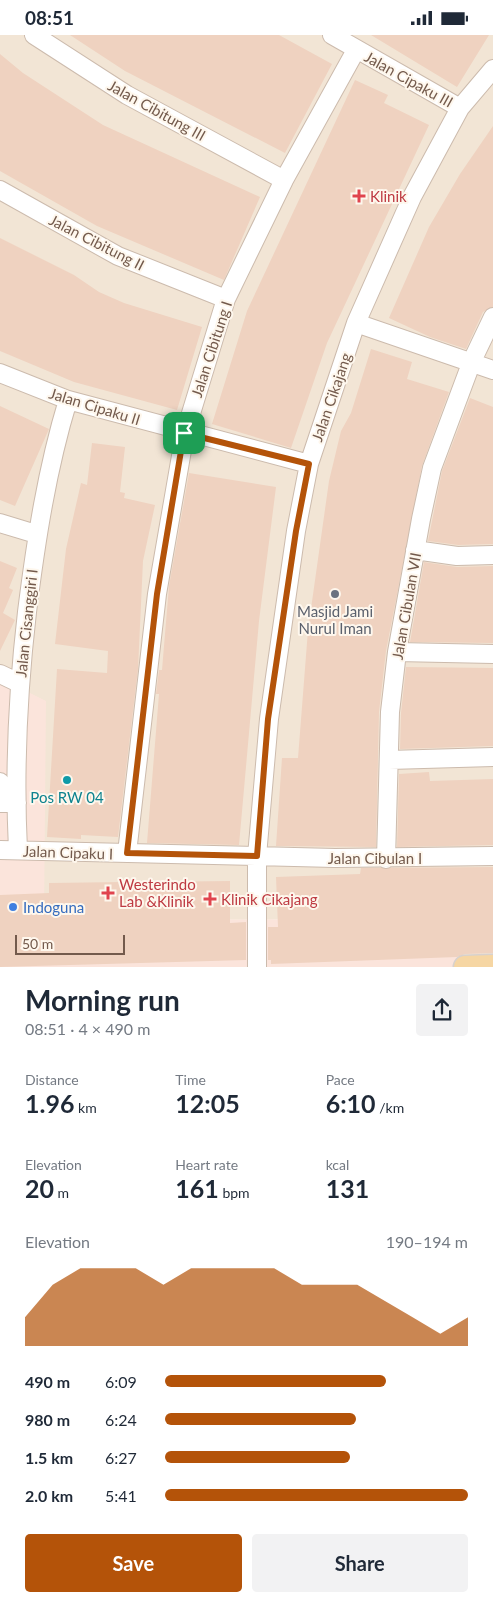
<!DOCTYPE html>
<html lang="en">
<head>
<meta charset="utf-8">
<style>
  :root { --surface:#fff; --page:#f2f2f3; --text:#1f2937; --muted:#747a83; --accent:#b45309 }
  body { margin:0; font-family:Lato,sans-serif; background:var(--page); color:var(--text); height:100vh; display:flex; flex-direction:column; font-size:19px; white-space:nowrap }
  * { box-sizing:border-box; margin:0 }
  p { font-size:16px; color:var(--muted) }
  .icon { flex:none; width:28px; height:28px; fill:none; stroke:currentColor; stroke-width:2; stroke-linecap:round; stroke-linejoin:round }
  .map { position:relative; height:932px; overflow:hidden }
  .details { display:flex; flex-direction:column; background:var(--surface); flex:1 }
  .details>* { flex:none }
  .scale { position:absolute; left:15px; bottom:12px; width:110px; box-sizing:border-box; padding-left:5px; border:2px solid #735a4c; border-top:0; font-size:14px; line-height:18px; white-space:nowrap; color:#735a4c; -webkit-text-stroke:4px #fef7ed; paint-order:stroke }
  .pin { position:absolute; display:grid; place-items:center; width:42px; height:42px; color:#fff; margin:-21px; border-radius:10px; box-shadow:0 2px 8px #0006 }
  .round { display:grid; place-items:center; flex:none; width:52px; height:52px; border-radius:5px; background:var(--page) }
  .summary { display:flex; align-items:center; justify-content:space-between; height:85px; padding:0 25px }
  h1 { font-size:28px; font-weight:700; line-height:38px }
  .metrics { display:grid; grid-template-columns:repeat(3,1fr); gap:8px; height:85px; padding:5px 25px }
  .metrics div { display:grid; align-content:center }
  .metrics b { font-size:25px; font-weight:700 }
  .metrics small { font-size:14px; font-weight:400 }
  .metrics p { font-size:14px }
  .chart { height:140px; padding:10px 25px }
  .chart p { display:flex; justify-content:space-between }
  .chart svg { width:100%; height:90px; margin-top:5px; fill:var(--accent); opacity:.7 }
  .button { display:flex; gap:10px; margin-top:auto; padding:10px 25px }
  .button a { flex:1; height:58px; border-radius:5px; background:var(--accent); color:#fff; font-size:20px; font-weight:700; line-height:58px; text-align:center }
  .button a+a { background:var(--page); color:var(--text) }
  ul { padding:0 25px; list-style:none; font-size:16px }
  li { display:grid; grid-template-columns:80px 60px 1fr; align-items:center; height:38px }
  li i { height:12px; border-radius:6px; background:var(--accent) }
  .status { display:flex; justify-content:space-between; align-items:center; height:35px; padding:0 25px; background:var(--surface); direction:ltr }
  .status svg { height:14px; fill:currentColor }
  .map>svg:first-child { display:block }
  .residential { fill:#f2e5d5 }
  .commercial { fill:#fbe4db }
  .building { fill:#efd2c0 }
  .lines { fill:none; stroke-linecap:round; stroke-linejoin:round }
  .minor-casing { stroke:#ccbbad; stroke-width:20 }
  .major-casing { stroke:#d8d1cd; stroke-width:25 }
  .minor { stroke:#fff; stroke-width:18 }
  .major { stroke:#f6d6a3; stroke-width:22 }
  .route-casing { stroke:#fff; stroke-width:10 }
  .route { stroke:#b45309; stroke-width:6 }
  .health-dot { fill:#e0444e; stroke:#fef7ed; stroke-width:2 }
  .worship-dot { fill:#6b7280; stroke:#fef7ed; stroke-width:2 }
  .culture-dot { fill:#0f9aa8; stroke:#fef7ed; stroke-width:2 }
  .shop-dot { fill:#3f7fe0; stroke:#fef7ed; stroke-width:2 }
  .labels { text-anchor:middle; dominant-baseline:central; stroke-width:4; stroke-linejoin:round; paint-order:stroke }
  .street-label { font-size:15px; fill:#735a4c; stroke:#fef7ed }
  .health-label { font-size:15px; fill:#be3a42; stroke:#fef7ed; text-anchor:start }
  .worship-label { font-size:15px; fill:#5b616d; stroke:#fef7ed }
  .culture-label { font-size:15px; fill:#0d838f; stroke:#fef7ed }
  .shop-label { font-size:15px; fill:#366cbe; stroke:#fef7ed; text-anchor:start }
</style>
</head>
<body>
<div class="status"><b>08:51</b><svg viewBox="0 0 49 12"><path d="M0 12V9h3v3zM5 12V6h3v6zM10 12V3h3v9zM15 12V0h3v12zM26 1h20v11H26zM47 4h2v5h-2z"/></svg></div>
<div class="map">
<svg width="493" height="932" viewBox="0 0 493 932">
  <rect width="100%" height="100%" fill="#fbf3e7"/>
  <!-- residential -->
  <path class="residential" d="M0 0H493V932H459L457 884 44 885 0 643Z"/>
  <!-- commercial -->
  <path class="commercial" d="M0 643 46 666 44 885 457 884 459 932H0Z"/>
  <!-- building -->
  <path class="building" d="M70 0H279L332 29 285 118 125 36Z
    M371 0H489L457 52Z
    M0 19 23 38 103 90 260 162 224 245 97 191 0 136Z
    M355 45 388 60 384 68 429 90 327 308 291 413 212 389 247 276Z
    M493 91V272L483 277 466 314 430 302 389 283 429 192 460 139Z
    M0 203 74 240 99 257 124 268 202 292 177 375 74 347 0 316Z
    M371 314 412 327 407 344 449 357 422 431 386 616 379 677 376 812 276 811 282 723H298L308 595 329 446 341 396 351 378Z
    M470 363 493 372V509L458 510 428 506 442 436Z
    M0 371 49 394 15 471 0 465Z
    M92 408 125 412 120 457 125 458 124 463 155 470 143 526 138 634 118 802 81 800V804L47 802 57 634 107 638 108 616 55 609 66 514 81 448 87 450Z
    M189 438 276 452 259 586 239 810 147 808 159 659H156L159 635H162L169 551Z
    M0 526 17 533 9 553 13 555 3 578 15 585 0 616Z
    M424 527 457 532 493 531V608L410 607Z
    M406 632 493 633V711L400 714 401 678Z
    M429 737 430 746 493 744V810L397 812 399 739Z
    M493 832V918L465 919 457 922 271 929V925H268V892H278L276 842 360 839 361 833Z
    M230 846V888L246 887V925L0 932V860L49 858V848L123 847V849L144 851V847Z"/>
  <g class="lines">
    <defs>
      <path id="minor" d="M34 0 127 60 284 145
        M332 0 460 73
        M0 155 118 221 226 264
        M356 288 493 335
        M0 338 68 365 309 429
        M0 488 36 499
        M415 515 457 521 493 520
        M397 617 493 619
        M0 639 19 648
        M389 725 493 722
        M0 747V755
        M0 768H17
        M0 815 335 823 493 821
        M18 815C14 736 18 655 27 577 36 505 47 434 68 365
        M127 818 157 559 185 398 226 264 284 145 356 15
        M386 824 390 677 397 617 421 484 432 433 472 326 493 282
        M257 932V821L269 684 296 496 309 429 356 288 412 162 460 73 493 34"/>
      <path id="major" d="M465 932 493 931"/>
    </defs>
    <!-- minor casing -->
    <use href="#minor" class="minor-casing"/>
    <!-- major casing -->
    <use href="#major" class="major-casing"/>
    <!-- minor -->
    <use href="#minor" class="minor"/>
    <!-- major -->
    <use href="#major" class="major"/>
  </g>
  <g class="lines">
    <defs>
      <path id="route" d="M184 398 309 429 296 496 268 684 257 821 127 818 157 559Z"/>
    </defs>
    <!-- route casing -->
    <use href="#route" class="route-casing"/>
    <!-- route -->
    <use href="#route" class="route"/>
  </g>
  <!-- markers -->
  <g class="health-dot">
    <path d="M356.5 153.5h5v5h5v5h-5v5h-5v-5h-5v-5h5z"/>
    <path d="M105.5 850.5h5v5h5v5h-5v5h-5v-5h-5v-5h5z"/>
    <path d="M207.5 856.5h5v5h5v5h-5v5h-5v-5h-5v-5h5z"/>
  </g>
  <circle class="worship-dot" cx="335" cy="559" r="5"/>
  <circle class="culture-dot" cx="67" cy="745" r="5"/>
  <circle class="shop-dot" cx="13" cy="872" r="5"/>
  <g class="labels">
    <!-- street labels -->
    <g class="street-label">
      <text transform="translate(409 44) rotate(29)">Jalan Cipaku III</text>
      <text transform="translate(157 75) rotate(29)">Jalan Cibitung III</text>
      <text transform="translate(97 207) rotate(27)">Jalan Cibitung II</text>
      <text transform="translate(211 314) rotate(-72)">Jalan Cibitung I</text>
      <text transform="translate(331 362) rotate(-71)">Jalan Cikajang</text>
      <text transform="translate(95 371) rotate(17)">Jalan Cipaku II</text>
      <text transform="translate(406 571) rotate(-80)">Jalan Cibulan VII</text>
      <text transform="translate(26 588) rotate(-84)">Jalan Cisanggiri I</text>
      <text transform="translate(68 817) rotate(2)">Jalan Cipaku I</text>
      <text x="375" y="823">Jalan Cibulan I</text>
    </g>
    <!-- health labels -->
    <g class="health-label">
      <text x="370" y="161">Klinik</text>
      <text x="119" y="849">Westerindo<tspan x="119" dy="17">Lab &amp;Klinik</tspan></text>
      <text x="221" y="864">Klinik Cikajang</text>
    </g>
    <!-- worship labels -->
    <g class="worship-label">
      <text x="335" y="576">Masjid Jami<tspan x="335" dy="17">Nurul Iman</tspan></text>
    </g>
    <!-- culture labels -->
    <g class="culture-label">
      <text x="67" y="762">Pos RW 04</text>
    </g>
    <!-- shop labels -->
    <g class="shop-label">
      <text x="23" y="872">Indoguna</text>
    </g>
  </g>
</svg>
<div class="scale">50 m</div>
<div class="pin" style="left:184px;top:398px;background:#1e9e55"><svg class="icon" aria-label="arrive" viewBox="0 0 24 24"><path d="M6 21V4h12l-3 4 3 4H6"/></svg></div>
</div>
<section class="details">
<div class="summary"><div><h1>Morning run</h1><p>08:51 · 4 × 490 m</p></div><a class="round"><svg class="icon" aria-label="share" viewBox="0 0 24 24"><path d="M12 15V3M7 8l5-5 5 5M5 13v7h14v-7"/></svg></a></div>
<div class="metrics">
<div><p>Distance</p><b>1.96<small> km</small></b></div>
<div><p>Time</p><b>12:05</b></div>
<div><p>Pace</p><b>6:10<small> /km</small></b></div>
</div>
<div class="metrics">
<div><p>Elevation</p><b>20<small> m</small></b></div>
<div><p>Heart rate</p><b>161<small> bpm</small></b></div>
<div><p>kcal</p><b>131</b></div>
</div>
<div class="chart"><p><span>Elevation</span>190–194 m</p>
<svg viewBox="0 0 160 44" preserveAspectRatio="none"><path d="M0 44V30L10 14L20 6L30 6L40 6L50 14L60 6L70 6L80 6L90 6L100 14L110 14L120 14L130 22L140 30L150 38L160 30V44z"/></svg>
</div>
<ul>
<li><b>490 m</b>6:09<i style="width:73%"></i></li>
<li><b>980 m</b>6:24<i style="width:63%"></i></li>
<li><b>1.5 km</b>6:27<i style="width:61%"></i></li>
<li><b>2.0 km</b>5:41<i style="width:100%"></i></li>
</ul>
<div class="button"><a>Save</a><a>Share</a></div>
</section>
</body>
</html>
